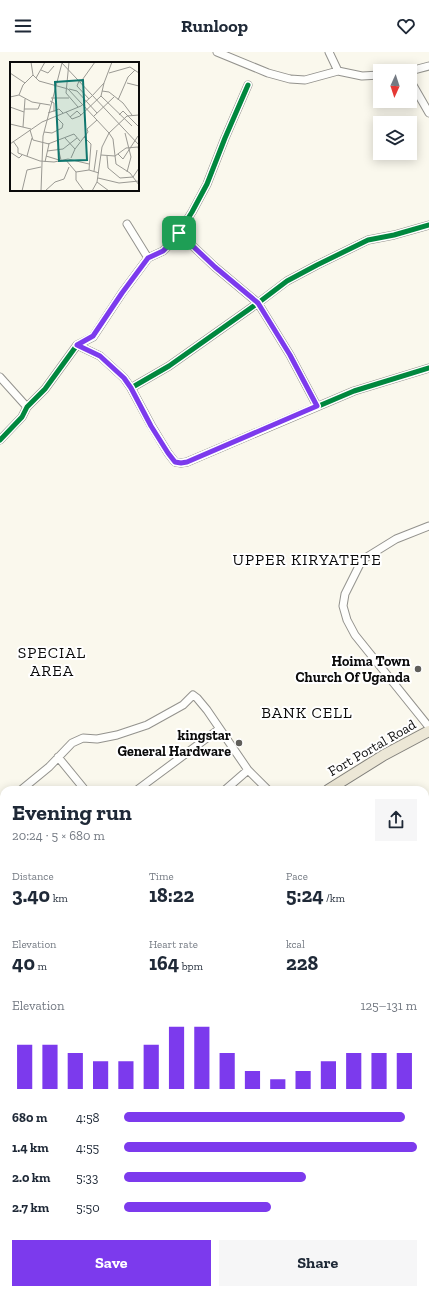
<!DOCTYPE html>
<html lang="en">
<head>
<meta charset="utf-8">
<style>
  :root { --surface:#fff; --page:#f6f6f7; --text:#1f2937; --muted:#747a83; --accent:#7c3aed }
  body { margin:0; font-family:"Zilla Slab",serif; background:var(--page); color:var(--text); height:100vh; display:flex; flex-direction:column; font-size:15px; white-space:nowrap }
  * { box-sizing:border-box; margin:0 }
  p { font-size:13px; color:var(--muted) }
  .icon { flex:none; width:22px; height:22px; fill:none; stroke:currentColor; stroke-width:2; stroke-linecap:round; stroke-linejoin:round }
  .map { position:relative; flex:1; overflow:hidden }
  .drawer { position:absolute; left:0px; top:734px; width:429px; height:508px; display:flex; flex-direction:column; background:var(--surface); border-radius:12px 12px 0 0; box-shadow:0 2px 10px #0003 }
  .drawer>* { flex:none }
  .needle { width:26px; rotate:183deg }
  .controls { position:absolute; left:373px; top:12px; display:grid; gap:8px }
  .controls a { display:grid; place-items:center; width:44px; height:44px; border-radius:0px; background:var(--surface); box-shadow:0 2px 10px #0003; font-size:20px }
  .pin { position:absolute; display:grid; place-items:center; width:34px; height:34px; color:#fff; margin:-17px; border-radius:8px; box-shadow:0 2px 6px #0006 }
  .round { display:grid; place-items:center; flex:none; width:42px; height:42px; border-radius:0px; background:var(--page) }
  .overview { display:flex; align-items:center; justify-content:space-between; height:68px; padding:0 12px }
  h1 { font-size:22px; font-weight:700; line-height:30px }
  .figures { display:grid; grid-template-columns:repeat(3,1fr); gap:6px; height:68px; padding:4px 12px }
  .figures div { display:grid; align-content:center }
  .figures b { font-size:20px; font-weight:700 }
  .figures small { font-size:11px; font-weight:400 }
  .figures p { font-size:11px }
  .chart { height:112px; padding:8px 12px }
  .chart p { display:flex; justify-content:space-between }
  .chart svg { width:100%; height:72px; margin-top:4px; stroke:var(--accent); stroke-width:6 }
  .button { display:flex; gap:8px; margin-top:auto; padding:8px 12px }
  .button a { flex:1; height:46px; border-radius:0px; background:var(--accent); color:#fff; font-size:16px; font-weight:700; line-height:46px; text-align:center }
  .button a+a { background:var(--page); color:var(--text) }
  ul { padding:0 12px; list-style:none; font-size:13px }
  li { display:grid; grid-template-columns:64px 48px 1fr; align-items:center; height:30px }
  li i { height:10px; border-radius:5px; background:var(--accent) }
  header { display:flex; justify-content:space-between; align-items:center; height:52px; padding:0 12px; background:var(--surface); font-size:18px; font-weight:700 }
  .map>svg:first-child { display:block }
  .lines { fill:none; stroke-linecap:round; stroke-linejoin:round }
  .street-casing { stroke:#93928d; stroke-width:9 }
  .secondary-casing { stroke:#898883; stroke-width:11 }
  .primary-casing { stroke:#807f7a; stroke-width:12 }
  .street { stroke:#fefefc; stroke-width:7 }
  .secondary { stroke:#f4f3e7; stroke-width:9 }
  .primary { stroke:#ece7d6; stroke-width:10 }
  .cycleway-casing { stroke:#fff; stroke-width:8 }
  .cycleway { stroke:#00873e; stroke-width:5 }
  .route-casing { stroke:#fff; stroke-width:8 }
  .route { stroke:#7c3aed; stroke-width:5 }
  .poi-dot { fill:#5f5e5a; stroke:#fff; stroke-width:1.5 }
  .labels { text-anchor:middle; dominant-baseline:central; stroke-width:4; stroke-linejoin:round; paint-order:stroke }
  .poi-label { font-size:14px; font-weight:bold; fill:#0b0b0b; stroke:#fff; text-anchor:end }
  .street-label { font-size:14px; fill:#0b0b0b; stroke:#fff }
  .quarter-label { font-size:16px; letter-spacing:1px; fill:#0b0b0b; stroke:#fff }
  .inset-road { fill:none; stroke:#9a9993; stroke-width:1 }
  .view { fill:#0f766e; fill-opacity:0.15; stroke:#0f766e; stroke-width:2 }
  .inset-edge { fill:none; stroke:#0b0b0b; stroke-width:2 }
</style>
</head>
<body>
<header><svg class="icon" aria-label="menu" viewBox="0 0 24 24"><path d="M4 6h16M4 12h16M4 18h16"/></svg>Runloop<svg class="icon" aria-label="heart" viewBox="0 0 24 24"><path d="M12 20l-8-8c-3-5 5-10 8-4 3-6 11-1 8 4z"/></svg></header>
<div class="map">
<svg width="429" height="1242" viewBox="0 0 429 1242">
  <rect width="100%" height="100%" fill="#faf8ed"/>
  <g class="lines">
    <defs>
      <path id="street" d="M217 0 268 21 290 27 305 28 338 19 362 24 380 23
        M329 0 338 19
        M410 19 429 14
        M410 28 429 61
        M127 172 148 206
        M179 181 215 215 258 251 290 303 317 354
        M77 293 100 304 124 326 131 336 151 373 168 401 175 410 181 411 187 410 354 339 429 316
        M0 325 27 355
        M131 336 169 314 258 251 287 229 317 213 368 188 394 183 429 173
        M0 388 22 365 27 355 45 337 77 293 93 285 122 241 148 206 163 199 169 193 179 181 192 160 207 132 225 86 248 33
        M429 474 396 487 362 508 345 542 343 554 347 568 355 583 429 675
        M58 705 85 738
        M21 738 49 715 72 691 83 686 97 687 117 683 147 673 183 653 193 643 197 646 207 658 248 718 268 738
        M137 738 219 677
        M225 738 248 718
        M0 756 4 753
        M0 774 4 779
        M425 788 429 786
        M0 946 4 951
        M425 978 429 979
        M0 1043 4 1048
        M425 1221 429 1210
        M0 1230 4 1227
        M325 1238 337 1242
        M149 1242 150 1238
        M242 1242 243 1238
        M417 1242 418 1238"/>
      <path id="secondary" d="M0 843 4 849
        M0 1156 4 1162
        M425 1187 429 1188
        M62 1238 65 1242"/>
      <path id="primary" d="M328 738 384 703 429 679
        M0 865 4 860"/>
    </defs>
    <!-- street casing -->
    <use href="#street" class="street-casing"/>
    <!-- secondary casing -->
    <use href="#secondary" class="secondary-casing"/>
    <!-- primary casing -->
    <use href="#primary" class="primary-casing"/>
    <!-- street -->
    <use href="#street" class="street"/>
    <!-- secondary -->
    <use href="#secondary" class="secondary"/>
    <!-- primary -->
    <use href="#primary" class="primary"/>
    <defs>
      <path id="cycleway" d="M77 293 100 304 124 326 131 336 151 373 168 401 175 410 181 411 187 410 354 339 429 316
        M131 336 169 314 258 251 287 229 317 213 368 188 394 183 429 173
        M0 388 22 365 27 355 45 337 77 293 93 285 122 241 148 206 163 199 169 193 179 181 192 160 207 132 225 86 248 33"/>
    </defs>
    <!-- cycleway casing -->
    <use href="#cycleway" class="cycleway-casing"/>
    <!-- cycleway -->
    <use href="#cycleway" class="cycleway"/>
  </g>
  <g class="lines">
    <defs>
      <path id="route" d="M179 181 215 215 258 251 290 303 317 354 187 410 181 411 175 410 168 401 151 374 131 336 124 326 100 304 77 293 93 284 122 241 148 206 163 199 169 193Z"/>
    </defs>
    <!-- route casing -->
    <use href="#route" class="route-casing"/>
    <!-- route -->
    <use href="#route" class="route"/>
  </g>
  <!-- markers -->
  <g class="poi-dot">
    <circle cx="418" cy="617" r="4"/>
    <circle cx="239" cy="691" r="4"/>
  </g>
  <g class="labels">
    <!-- poi labels -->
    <g class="poi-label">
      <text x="410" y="609">Hoima Town<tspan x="410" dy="16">Church Of Uganda</tspan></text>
      <text x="231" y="683">kingstar<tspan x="231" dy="16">General Hardware</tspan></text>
    </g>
    <!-- street labels -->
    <g class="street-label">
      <text transform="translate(372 696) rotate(-30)">Fort Portal Road</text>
    </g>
    <!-- quarter labels -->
    <g class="quarter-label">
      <text x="307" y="507">UPPER KIRYATETE</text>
      <text x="52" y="600">SPECIAL<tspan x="52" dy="18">AREA</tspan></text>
      <text x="307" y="660">BANK CELL</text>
    </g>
  </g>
  <!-- overview -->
  <g transform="translate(10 10)">
    <rect width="129" height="129" fill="#faf8ed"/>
    <path class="inset-road" d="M21 0 23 13 29 19 58 27 99 71 117 54 129 53M51 0 129 83M59 0 56 31 68 45M31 8 38 11 44 4M0 11 15 21M99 11 120 5 129 11M26 16 35 0M69 19 67 24 79 37M70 21 85 0M117 21 129 24M59 27 67 29 87 51M92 29 99 30 113 41 122 53M9 33 13 23 23 13M82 34 94 21 102 0M91 34 122 64M0 35 9 33 22 40 40 43M41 36H59M108 38 118 15 125 8M40 39 44 41V50M0 45 14 50M14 47H28L30 42M56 50 62 57 70 54 91 34 94 21M38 51 49 47 53 51M109 53 113 49 129 65M84 54 104 35M60 55 67 49 71 53M0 62 21 67M13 65 15 37M20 68 23 78 39 82 35 100M34 70 42 71 52 66 53 62 47 56M99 71 103 77 106 102 120 111 129 123M115 71 121 95 117 110M74 75 81 82 79 108M55 76 65 87M3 79 8 86V91L30 99 44 100 58 97 79 102M0 82 32 60 71 44 82 34M38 82 64 72 70 79M48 86 51 98M37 89 53 87 67 76M0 90 9 96 12 93M108 92 113 97 128 74M91 93 105 94 116 86 128 85 129 89M17 94 22 76M36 94 49 98M97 94 98 106 110 116 123 115 129 106M61 96 65 87 78 70 77 67 87 58M55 97 66 110 79 108 89 111M84 109 87 88M66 110V118L74 129M88 116 109 121 129 119M87 120 99 129M12 129 17 108 31 105M31 129 33 74 52 1M35 129 45 120 54 117 59 105M82 129 87 120 92 85 99 71"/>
    <path class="view" d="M73 18 77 98 49 99 45 20Z"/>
    <rect width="129" height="129" class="inset-edge"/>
  </g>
</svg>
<div class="controls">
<a><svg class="needle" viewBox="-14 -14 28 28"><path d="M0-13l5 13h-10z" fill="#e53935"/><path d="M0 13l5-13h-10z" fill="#747a83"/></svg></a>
<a><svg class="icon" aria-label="layers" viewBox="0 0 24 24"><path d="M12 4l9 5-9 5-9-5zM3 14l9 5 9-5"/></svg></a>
</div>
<div class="pin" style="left:179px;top:181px;background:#1e9e55"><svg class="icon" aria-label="arrive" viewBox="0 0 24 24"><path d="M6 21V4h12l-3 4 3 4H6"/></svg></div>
<section class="drawer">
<div class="overview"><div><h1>Evening run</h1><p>20:24 · 5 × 680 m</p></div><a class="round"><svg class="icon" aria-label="share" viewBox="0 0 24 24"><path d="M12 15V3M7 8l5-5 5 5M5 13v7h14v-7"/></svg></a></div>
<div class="figures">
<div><p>Distance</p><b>3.40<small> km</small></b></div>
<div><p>Time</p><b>18:22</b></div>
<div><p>Pace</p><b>5:24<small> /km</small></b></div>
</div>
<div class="figures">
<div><p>Elevation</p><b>40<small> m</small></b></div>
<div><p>Heart rate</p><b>164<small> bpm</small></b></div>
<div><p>kcal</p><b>228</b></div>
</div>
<div class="chart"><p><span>Elevation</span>125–131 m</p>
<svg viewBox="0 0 160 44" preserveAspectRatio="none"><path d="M5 44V17M15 44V17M25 44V22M35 44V27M45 44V27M55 44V17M65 44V6M75 44V6M85 44V22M95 44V33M105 44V38M115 44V33M125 44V27M135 44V22M145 44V22M155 44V22"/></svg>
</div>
<ul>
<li><b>680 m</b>4:58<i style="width:96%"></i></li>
<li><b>1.4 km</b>4:55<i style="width:100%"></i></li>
<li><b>2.0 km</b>5:33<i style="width:62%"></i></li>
<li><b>2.7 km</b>5:50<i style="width:50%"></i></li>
</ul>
<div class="button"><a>Save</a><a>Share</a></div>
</section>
</div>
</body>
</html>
